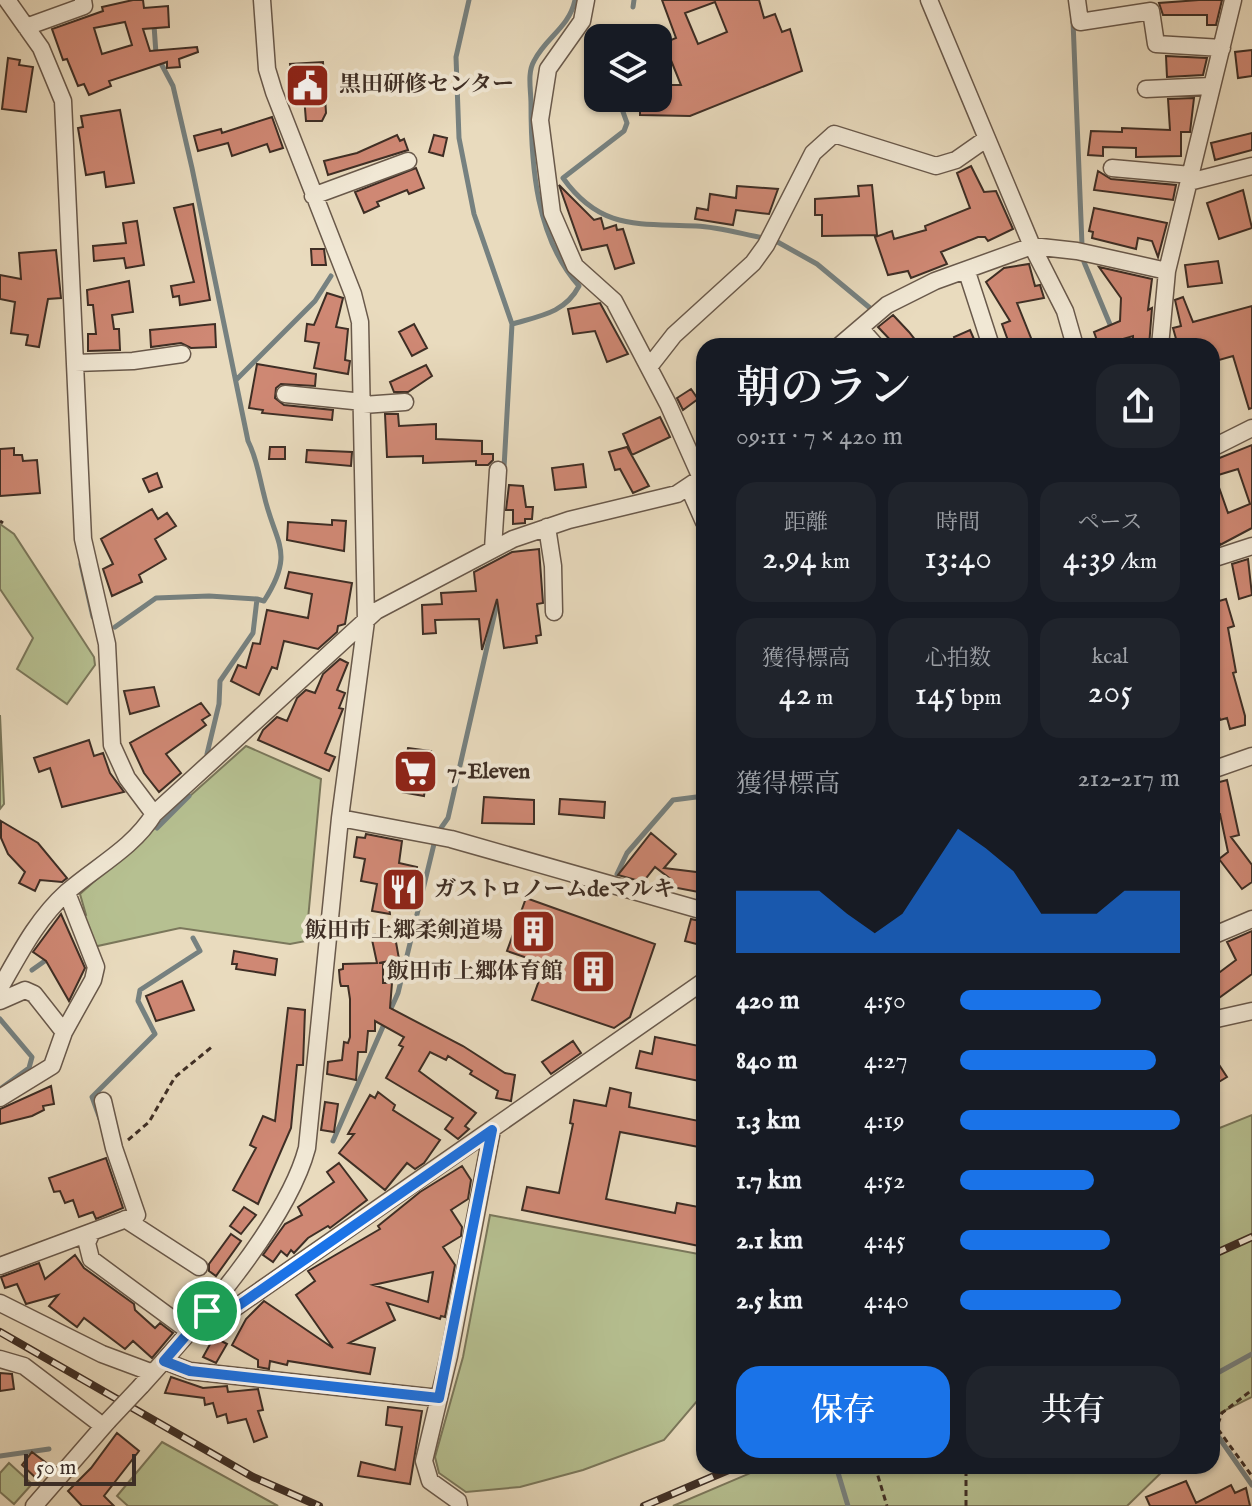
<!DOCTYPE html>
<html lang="ja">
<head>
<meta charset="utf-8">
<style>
  :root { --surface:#171b24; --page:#20242c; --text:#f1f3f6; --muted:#9ea1a6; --accent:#1a73e8 }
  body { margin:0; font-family:"IM FELL English","Noto Serif JP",serif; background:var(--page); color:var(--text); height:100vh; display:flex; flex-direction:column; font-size:30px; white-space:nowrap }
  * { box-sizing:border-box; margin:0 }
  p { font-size:26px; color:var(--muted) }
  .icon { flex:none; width:44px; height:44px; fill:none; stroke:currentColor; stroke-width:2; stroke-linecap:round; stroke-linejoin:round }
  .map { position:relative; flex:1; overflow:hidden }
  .side { position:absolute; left:696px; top:338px; width:524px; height:1136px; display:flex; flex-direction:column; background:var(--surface); border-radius:24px; box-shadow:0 2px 6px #0004 }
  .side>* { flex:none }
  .tools { position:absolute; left:584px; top:24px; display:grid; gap:16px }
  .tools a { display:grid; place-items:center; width:88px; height:88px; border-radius:16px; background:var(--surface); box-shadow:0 2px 6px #0004; font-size:40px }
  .scale { position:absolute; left:24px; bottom:20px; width:112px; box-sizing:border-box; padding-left:8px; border:4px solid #3e2e25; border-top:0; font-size:22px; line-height:28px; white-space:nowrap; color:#3e2e25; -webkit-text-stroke:6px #f1e8d5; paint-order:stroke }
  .pin { position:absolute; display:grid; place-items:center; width:68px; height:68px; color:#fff; margin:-34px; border:4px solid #fff; border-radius:50%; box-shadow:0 2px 8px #0007 }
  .round { display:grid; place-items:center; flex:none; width:84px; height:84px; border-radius:24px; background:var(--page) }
  .head { display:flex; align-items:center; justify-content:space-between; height:136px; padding:0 40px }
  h1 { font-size:44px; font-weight:600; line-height:60px }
  .metrics { display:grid; grid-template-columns:repeat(3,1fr); gap:12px; height:136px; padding:8px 40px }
  .metrics div { display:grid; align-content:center; border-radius:20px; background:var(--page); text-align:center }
  .metrics b { font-size:34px; font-weight:600 }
  .metrics small { font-size:22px; font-weight:400 }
  .metrics p { font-size:22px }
  .chart { height:224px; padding:16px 40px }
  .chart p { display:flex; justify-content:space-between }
  .chart svg { width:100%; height:144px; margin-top:8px; fill:var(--accent); opacity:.7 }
  .action { display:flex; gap:16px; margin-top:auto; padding:16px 40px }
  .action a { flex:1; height:92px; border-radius:24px; background:var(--accent); color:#fff; font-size:32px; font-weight:600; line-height:92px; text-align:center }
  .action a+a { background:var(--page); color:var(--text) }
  ul { padding:0 40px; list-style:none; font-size:26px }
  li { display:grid; grid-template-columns:128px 96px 1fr; align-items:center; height:60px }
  li i { height:20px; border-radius:10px; background:var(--accent) }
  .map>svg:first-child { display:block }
  .green { fill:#b6c091; stroke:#7a775b; stroke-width:2 }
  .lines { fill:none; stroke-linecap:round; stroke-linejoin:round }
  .stream { stroke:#768180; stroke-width:5 }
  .building { fill:#cf8874; stroke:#3e2e25; stroke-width:2; fill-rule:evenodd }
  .minor-casing { stroke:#69594b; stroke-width:19 }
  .path { stroke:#3e2e25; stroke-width:3; stroke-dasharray:6 4; stroke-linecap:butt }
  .minor { stroke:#f1e8d5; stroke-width:16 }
  .rail-casing { stroke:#3e2e25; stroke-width:8 }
  .rail { stroke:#f1e8d5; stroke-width:5; stroke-dasharray:15; stroke-linecap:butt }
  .minor-bridge-casing { stroke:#69594b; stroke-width:19; stroke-linecap:butt }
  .minor-bridge { stroke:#f1e8d5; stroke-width:16 }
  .route-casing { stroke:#fff; stroke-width:16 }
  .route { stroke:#1a73e8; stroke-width:10 }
  .labels { text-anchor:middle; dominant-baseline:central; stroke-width:8; stroke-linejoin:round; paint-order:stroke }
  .poi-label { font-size:22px; font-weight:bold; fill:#3e2e25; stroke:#f1e8d5; text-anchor:start }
</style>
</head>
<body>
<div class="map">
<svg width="1252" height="1506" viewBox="0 0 1252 1506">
  <rect width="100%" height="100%" fill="#e9dbbe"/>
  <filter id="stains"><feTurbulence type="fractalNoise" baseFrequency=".0025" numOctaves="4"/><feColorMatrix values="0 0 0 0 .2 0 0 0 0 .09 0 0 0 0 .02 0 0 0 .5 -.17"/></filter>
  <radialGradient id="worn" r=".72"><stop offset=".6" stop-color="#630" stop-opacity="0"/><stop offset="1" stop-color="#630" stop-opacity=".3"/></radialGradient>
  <!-- green -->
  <path class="green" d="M0 524 14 534 94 657 95 665 67 704 17 669 33 638 0 589Z
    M0 715 4 804 0 809Z
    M246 746 321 779 306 941 290 944 180 928 93 947 79 918 86 915 80 894Z
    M1252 1115V1397L1212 1417V1131Z
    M490 1215 704 1255 699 1288 704 1289V1393L664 1440 583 1470 520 1487 466 1492 439 1473 435 1457 463 1357Z
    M162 1442 278 1506H128L117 1496Z
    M9 1463 32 1484 14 1504 0 1492V1473Z
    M767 1466H1168L1127 1506H673Z"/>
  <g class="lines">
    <!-- stream -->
    <path class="stream" d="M469 0 456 57 459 138 474 214 512 324 504 468
      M633 7 634 0
      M1073 21 1082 245
      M154 25 156 54 173 86 192 168 248 441C257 459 259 476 264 495 275 544 296 551 264 601L257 599 253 633 220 681 219 704 207 754
      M630 29 635 38
      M618 98 627 123 624 131 563 178C601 231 639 223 696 226 719 227 742 234 764 238
      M774 240 817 264 870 308
      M1084 262 1119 346
      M512 324C540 316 565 313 579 286 536 238 531 165 531 104 531 90 527 73 534 61 546 37 569 28 575 0
      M236 380 315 301 331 276
      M81 564 93 617
      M115 627 156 598 209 596 257 599
      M157 828 189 796
      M441 828 448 818 498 599
      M617 874 627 853 673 800 704 796
      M32 970 49 958
      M389 1013 398 993 434 844
      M0 1019 32 1057 29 1068 0 1089
      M100 1119 92 1097 155 1034 138 1001 140 990 200 951 193 938
      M333 1141 385 1022
      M1212 1376 1252 1354
      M1212 1411 1214 1417
      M1213 1429 1252 1485
      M0 1456 49 1449
      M836 1466 848 1506"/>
  </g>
  <!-- building -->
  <path class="building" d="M133 0H143L144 8 168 6 169 27 143 29 150 51 197 47 198 52 179 59 180 67 167 68V62L109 81 111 86 89 95 84 84 78 86 67 59 63 60 52 29 103 11 102 7ZM125 22 132 45 102 54 94 28Z
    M662 0H759L764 18 775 14 782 32 790 29 802 71 690 116 640 115V98H658V85H681L664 43 676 38ZM715 2 727 32 698 44 685 13Z
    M1199 0H1222L1216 25H1207V15H1163L1159 3Z
    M1252 50V76L1238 78 1235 52Z
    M1166 56 1207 58 1203 75 1167 77Z
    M8 58 20 60 19 65 33 67 26 112 2 109Z
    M323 62 326 113 322 121H306L304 96H293L290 64Z
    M1194 98 1190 132H1181V156L1136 157V148L1103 147V156L1088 155 1091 131 1122 132V128L1170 130 1168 99Z
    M120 110 134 183 106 187 104 172 86 175 78 128 83 127 81 116Z
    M272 117 283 148 270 152 267 144 232 156 228 143 198 151 194 136 221 129 222 133Z
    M1252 133V150L1215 160 1211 143Z
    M397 135 400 141 404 139 408 150 328 175 324 161 357 153Z
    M434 135 447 138 443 156 429 152Z
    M971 166 984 192 996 191 1013 229 988 241 985 237H978L941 252 947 264 911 278 908 271 888 275 875 237 892 231 894 239 926 230 925 226 970 208 957 173Z
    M416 168 424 188 409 194 407 190 377 202 379 206 364 213 355 192Z
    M1098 171 1111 179 1176 185 1173 200 1094 190Z
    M559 185 594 220 601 218 604 229 616 225 617 230 623 229 634 263 615 269 607 245 582 250Z
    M872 185 877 235 822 236V215H815V199L859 196 858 186Z
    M737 186 778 189 769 214 736 210 733 225 695 219 697 208 708 210 710 194 736 198Z
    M1243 190 1252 228 1219 239 1207 203Z
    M193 204 210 300 180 305 179 296 173 297 171 286 194 282 174 208Z
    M1094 208 1167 223 1158 257 1152 241 1138 238 1136 249 1092 238 1093 232 1089 231Z
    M137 221 144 265 126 268 124 258 94 261 93 246 126 243 123 223Z
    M311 249H324L326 265H312Z
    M56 250 61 298 48 299 39 347 26 345 28 335 11 333 15 302 0 299V275L21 279 19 253Z
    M1218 261 1222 283 1188 287 1185 265Z
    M1029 264 1035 286 1040 285 1044 298 1017 303 1033 343 1010 346 1002 324 1010 321 986 282 1004 268Z
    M1099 267 1152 279 1148 310 1152 308 1149 346H1133V336L1099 346 1094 332 1120 321 1121 298Z
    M129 281 133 312 112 315 114 329H119L120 350 88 351V334H96L93 305H88L87 290Z
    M327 293 343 298 336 327 348 329 345 360 350 361 348 374 314 368 319 343 305 341 307 324 314 325Z
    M1183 297 1193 322 1252 306V408L1249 409 1233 356 1212 362V346H1178L1173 328 1181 326 1175 300Z
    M600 303 628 354 607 362 595 331 573 334 568 309Z
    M893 315 909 332 920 346H896L878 327Z
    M215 324 216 347 191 348 181 343 151 347 150 330Z
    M414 324 427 348 412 356 399 332Z
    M970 330 977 346H957L954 337Z
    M257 364 316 374 315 386 281 384 276 388 275 398 284 405 333 410 332 420 262 413 263 410 249 408Z
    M426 365 432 376 408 392H394L390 382Z
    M691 389 698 399 683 410 677 398Z
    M385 414H398L399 426 436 424V439L482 441V454H493V460L488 465H476V461L423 463V456L387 457Z
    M660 417 670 437 632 455 623 434Z
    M1252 445V528L1220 545 1217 536 1212 537V461ZM1238 469 1250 504 1228 513 1215 476Z
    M270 447H285V459H269Z
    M627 447 649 486 633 493 620 469 615 470 609 452Z
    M14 448V455H22L23 461 37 460 40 493 0 496V449Z
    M307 450 352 452 351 466 306 462Z
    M583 464 586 487 555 490 552 468Z
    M157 473 162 487 149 492 143 479Z
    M509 485 523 486 526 507H533L532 519H525V523L513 524V510H506Z
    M152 509 158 519 167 513 176 526 155 539 166 559 139 575 142 582 112 596 103 569 113 564 101 539Z
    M332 520 346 521 344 551 287 540 288 522 332 525Z
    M539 549 543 603 537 604 541 635 536 636 537 643 504 648 497 599 482 650 479 619 435 620 436 633 423 634 422 605 442 604 441 593 476 591 474 572 512 552Z
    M1248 559 1252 595 1239 599 1232 564Z
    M289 572 352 583 345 624 338 626 337 632 318 649 284 641 277 669 272 667 259 695 231 681 238 665 246 668 253 643 260 644 267 610 308 618 312 594 285 588Z
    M1226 599 1234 626 1228 628 1236 672 1233 673 1245 716V725L1230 729 1227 718 1220 720 1212 693V603Z
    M340 659 348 663 337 690 345 693 339 708 343 709 325 753 335 757 329 771 258 740 263 730 277 717 287 721 297 698 306 690 315 693 323 674Z
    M154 687 159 706 130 714 124 691Z
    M201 703 210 715 202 720 206 725 166 754 181 773 159 792 144 773 130 743Z
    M89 740 94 756 103 753 110 773 124 792 62 807 50 768 39 772 34 758Z
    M408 748 431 751 424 796 401 792Z
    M1227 780 1239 835 1231 837 1252 865V882L1242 889 1219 859 1228 852 1220 814 1213 815 1212 809V784Z
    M484 797 534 800V824L482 823Z
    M560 799 605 802 604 818 559 814Z
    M1 821 38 843 67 878 62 882 40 880 35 891 19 883 25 872 8 854 1 838Z
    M651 833 676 854 664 868 704 873V893L672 887 673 881 655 867 643 882 618 875Z
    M366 834 402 841 399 863 417 867 411 910 389 906 390 914 372 911 377 884 361 881 365 859 354 857 357 837 365 838Z
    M526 898 655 944 630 1017 614 1028 532 1000 545 964 507 951Z
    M61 914 85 968 69 1001 46 961 33 952Z
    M691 919 704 922V946L685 941Z
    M394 931 399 959 379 963H383V983H392L390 1008 463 1046 505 1073 515 1075 511 1101 496 1098 498 1091 470 1074 472 1071 448 1056 446 1060 430 1052 419 1071 476 1113 465 1126 469 1129 458 1139 445 1129 453 1118 386 1078 403 1047 399 1045 404 1037 375 1021V1031H368L366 1052H358L356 1080 327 1074 328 1062 342 1060 344 1042 348 1043 350 1037V999L348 986H341L340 982 339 970 343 969V964L377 963 371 935Z
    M1252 931V974L1212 1003V978L1236 960 1227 942Z
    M234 951 277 959 275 975 236 969 237 964H232Z
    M182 981 194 1010 156 1021 146 996Z
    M288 1008 305 1010 303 1065H297L291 1128 258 1204 233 1190 256 1148 250 1145 263 1116 275 1121Z
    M655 1037 704 1047V1082L636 1068 640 1051 652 1054Z
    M573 1041 581 1053 551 1074 542 1062Z
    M1212 1054 1227 1077 1212 1086Z
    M51 1086 54 1104 43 1106 44 1110 32 1116 0 1124V1109Z
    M610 1088 631 1093 629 1107 704 1122V1148L620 1132 606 1199 675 1213 677 1203 704 1208V1247L522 1210 527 1187 559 1193 573 1124 570 1123 574 1100 606 1106Z
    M378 1092 395 1105 393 1110 440 1140 424 1163 415 1169 407 1163 385 1190 339 1153 354 1134H348L370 1095 375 1098Z
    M325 1102 338 1104 334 1132 321 1130Z
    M106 1158 123 1208 96 1219 93 1212 79 1217 73 1200 65 1203 60 1191 54 1192 49 1178Z
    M339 1163 367 1200 330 1228 328 1226 308 1238 294 1253 291 1250 287 1256 281 1251 273 1262 263 1255 285 1224 302 1215 298 1207 334 1182 327 1172Z
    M462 1166 471 1180 468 1199 451 1210 462 1227 461 1236 443 1247 455 1265 445 1317 441 1316 440 1319 387 1303 395 1320 349 1343 375 1348 370 1374 288 1361 287 1365 270 1361 269 1369 258 1367V1360L232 1345 246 1319 264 1301 333 1348 296 1295 315 1281 308 1271 380 1229 378 1226 420 1192ZM433 1272 428 1302 373 1285Z
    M244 1207 256 1215 241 1234 230 1226Z
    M231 1234 241 1241 216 1276 209 1271V1264Z
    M75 1255 84 1268 134 1304 135 1310 155 1328 160 1323 173 1333 152 1358 133 1341 125 1349 84 1318 77 1327 49 1306 58 1295 26 1304 17 1284 5 1288 1 1277 39 1263 45 1279Z
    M214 1337 227 1344 216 1363 203 1357Z
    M0 1373 12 1374 14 1389 0 1391Z
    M171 1377 203 1388 227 1386 228 1392 258 1389 263 1410 258 1411 267 1437 254 1442 246 1419 228 1423 226 1414 217 1417 213 1403 205 1405 204 1398 165 1393Z
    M388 1407 422 1411 410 1484 358 1476 361 1462 395 1470 402 1427 386 1425Z
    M117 1433 139 1451 104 1496 114 1506H82L68 1491 91 1468Z
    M32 1452 49 1465 37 1479 22 1465Z
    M1186 1481 1196 1503 1231 1485 1235 1493 1246 1488 1250 1506H1150L1146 1497Z"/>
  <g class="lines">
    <defs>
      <path id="minor" d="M7 0 41 48 63 101 83 539 107 644 112 745 127 778 154 814
        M586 0 582 21 548 69 540 120 552 213 575 266 614 301 668 404 701 478
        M929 0 1032 246 1065 311 1075 346
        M1077 0 1080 22 1151 11 1156 44 1222 48
        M26 27 84 6 83 0
        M1146 89 1211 86
        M1112 168 1191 175
        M1189 182 1252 166
        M313 196 408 161
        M967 272 991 346
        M860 328 876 346
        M839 346 887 305 935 281 1032 246 1077 251 1167 271
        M1160 346 1167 271 1233 0
        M75 363 133 361 182 354
        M649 367 674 335 753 263 766 245 813 153 834 134 936 166 956 160 986 139
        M285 394 363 402
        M363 405 405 402
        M1212 448 1252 428
        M689 488 704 522
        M547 527 553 566 554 612
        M493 549 498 470
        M1212 559 1252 546
        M1212 770 1252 756
        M340 818 451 839 704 911
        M1212 936 1252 919
        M0 988C20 953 37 919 67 892 97 866 133 848 154 814L376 611 513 539 569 520 677 494 704 476
        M0 1001 25 990 34 994 64 1032
        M1212 1020 1252 1011
        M0 1098 52 1066 64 1032 93 980 96 967 67 893
        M125 1219 199 1267
        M91 1234 87 1243 91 1259 190 1332
        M0 1266 137 1215 114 1148 103 1101
        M0 1303 102 1354 153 1373
        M207 1311 232 1310 704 981
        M0 1359 24 1366 103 1426
        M164 1361 190 1371 439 1398
        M141 1386C195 1327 287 1224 307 1148L340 818 366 621 360 322 353 294 274 92 267 69 262 0
        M34 1506 108 1421
        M459 1506 458 1501 430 1481 424 1461 449 1356 492 1130"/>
    </defs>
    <!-- minor casing -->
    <use href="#minor" class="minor-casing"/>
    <!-- path -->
    <path class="path" d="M0 521 3 523
      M128 1140 149 1122 175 1077 213 1046
      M1212 1421 1252 1476
      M1218 1424 1222 1413 1252 1390
      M841 1466 844 1473 870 1466
      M875 1466 887 1506
      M966 1506V1466"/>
    <!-- minor -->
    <use href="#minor" class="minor"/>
    <defs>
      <path id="rail" d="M1212 1255 1252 1237
        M0 1332 253 1477 319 1506
        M644 1506 738 1466"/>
    </defs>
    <!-- rail casing -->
    <use href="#rail" class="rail-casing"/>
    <!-- rail -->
    <use href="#rail" class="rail"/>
    <defs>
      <path id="minor-bridge" d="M108 1421 141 1386"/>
    </defs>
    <!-- minor-bridge casing -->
    <use href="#minor-bridge" class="minor-bridge-casing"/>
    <!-- minor-bridge -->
    <use href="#minor-bridge" class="minor-bridge"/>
  </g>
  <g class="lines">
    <defs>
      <path id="route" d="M492 1130 439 1398 190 1371 164 1361 207 1311 232 1310Z"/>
    </defs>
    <!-- route casing -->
    <use href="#route" class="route-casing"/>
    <!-- route -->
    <use href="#route" class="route"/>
  </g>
  <!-- icons -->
  <defs>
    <symbol id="civic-square" viewBox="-11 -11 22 22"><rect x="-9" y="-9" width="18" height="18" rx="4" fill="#8f2418" stroke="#f1e8d5"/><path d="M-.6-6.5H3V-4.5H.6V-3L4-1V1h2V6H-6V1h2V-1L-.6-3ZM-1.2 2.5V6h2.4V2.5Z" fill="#fff"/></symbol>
    <symbol id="supermarket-square" viewBox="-11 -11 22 22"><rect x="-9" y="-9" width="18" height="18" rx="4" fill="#8f2418" stroke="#f1e8d5"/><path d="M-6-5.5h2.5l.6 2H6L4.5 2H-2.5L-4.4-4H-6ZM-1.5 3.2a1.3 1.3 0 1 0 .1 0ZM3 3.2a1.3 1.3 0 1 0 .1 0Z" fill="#fff"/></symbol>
    <symbol id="restaurant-square" viewBox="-11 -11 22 22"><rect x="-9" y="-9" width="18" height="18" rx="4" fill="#8f2418" stroke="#f1e8d5"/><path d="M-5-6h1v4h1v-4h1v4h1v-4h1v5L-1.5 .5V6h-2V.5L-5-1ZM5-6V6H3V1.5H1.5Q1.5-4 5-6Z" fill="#fff"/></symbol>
    <symbol id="building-square" viewBox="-11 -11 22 22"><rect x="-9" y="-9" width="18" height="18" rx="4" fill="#8f2418" stroke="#f1e8d5"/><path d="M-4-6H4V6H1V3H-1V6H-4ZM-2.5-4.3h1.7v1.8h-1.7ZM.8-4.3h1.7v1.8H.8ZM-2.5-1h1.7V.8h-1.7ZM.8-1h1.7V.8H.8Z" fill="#fff"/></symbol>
  </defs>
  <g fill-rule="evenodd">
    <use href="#civic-square" x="282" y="60" width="51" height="51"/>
    <use href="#supermarket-square" x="390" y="746" width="51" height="51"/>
    <use href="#restaurant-square" x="378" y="864" width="51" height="51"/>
    <use href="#building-square" x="508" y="906" width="51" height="51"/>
    <use href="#building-square" x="568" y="946" width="51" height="51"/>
  </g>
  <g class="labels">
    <!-- poi labels -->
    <g class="poi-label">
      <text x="339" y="85">黒田研修センター</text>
      <text x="447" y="772">7-Eleven</text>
      <text x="434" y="890">ガストロノームdeマルキ</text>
      <text x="503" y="931" text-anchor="end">飯田市上郷柔剣道場</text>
      <text x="563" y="972" text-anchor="end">飯田市上郷体育館</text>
    </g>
  </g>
  <rect width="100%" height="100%" filter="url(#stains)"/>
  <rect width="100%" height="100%" fill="url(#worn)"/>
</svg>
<div class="tools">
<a><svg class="icon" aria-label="layers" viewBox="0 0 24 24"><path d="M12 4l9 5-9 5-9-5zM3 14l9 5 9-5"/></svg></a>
</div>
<div class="scale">50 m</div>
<div class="pin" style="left:207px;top:1311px;background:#1e9e55"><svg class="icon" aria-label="arrive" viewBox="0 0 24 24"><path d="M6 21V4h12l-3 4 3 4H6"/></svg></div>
<section class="side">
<div class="head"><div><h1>朝のラン</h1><p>09:11 · 7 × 420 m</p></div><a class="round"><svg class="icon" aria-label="share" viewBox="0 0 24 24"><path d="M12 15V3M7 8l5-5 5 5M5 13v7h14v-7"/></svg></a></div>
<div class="metrics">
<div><p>距離</p><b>2.94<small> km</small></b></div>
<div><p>時間</p><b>13:40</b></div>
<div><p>ペース</p><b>4:39<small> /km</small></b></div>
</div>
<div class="metrics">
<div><p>獲得標高</p><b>42<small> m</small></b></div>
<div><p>心拍数</p><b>145<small> bpm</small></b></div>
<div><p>kcal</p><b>205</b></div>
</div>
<div class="chart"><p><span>獲得標高</span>212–217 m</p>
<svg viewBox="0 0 160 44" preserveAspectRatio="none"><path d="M0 44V25L10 25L20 25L30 25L40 32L50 38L60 32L70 19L80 6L90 12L100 19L110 32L120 32L130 32L140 25L150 25L160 25V44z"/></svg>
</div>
<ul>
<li><b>420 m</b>4:50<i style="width:64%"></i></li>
<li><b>840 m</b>4:27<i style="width:89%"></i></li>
<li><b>1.3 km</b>4:19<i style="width:100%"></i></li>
<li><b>1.7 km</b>4:52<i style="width:61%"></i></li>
<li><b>2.1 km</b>4:45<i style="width:68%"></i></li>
<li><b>2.5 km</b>4:40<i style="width:73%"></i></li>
</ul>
<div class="action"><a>保存</a><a>共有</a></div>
</section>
</div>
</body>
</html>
